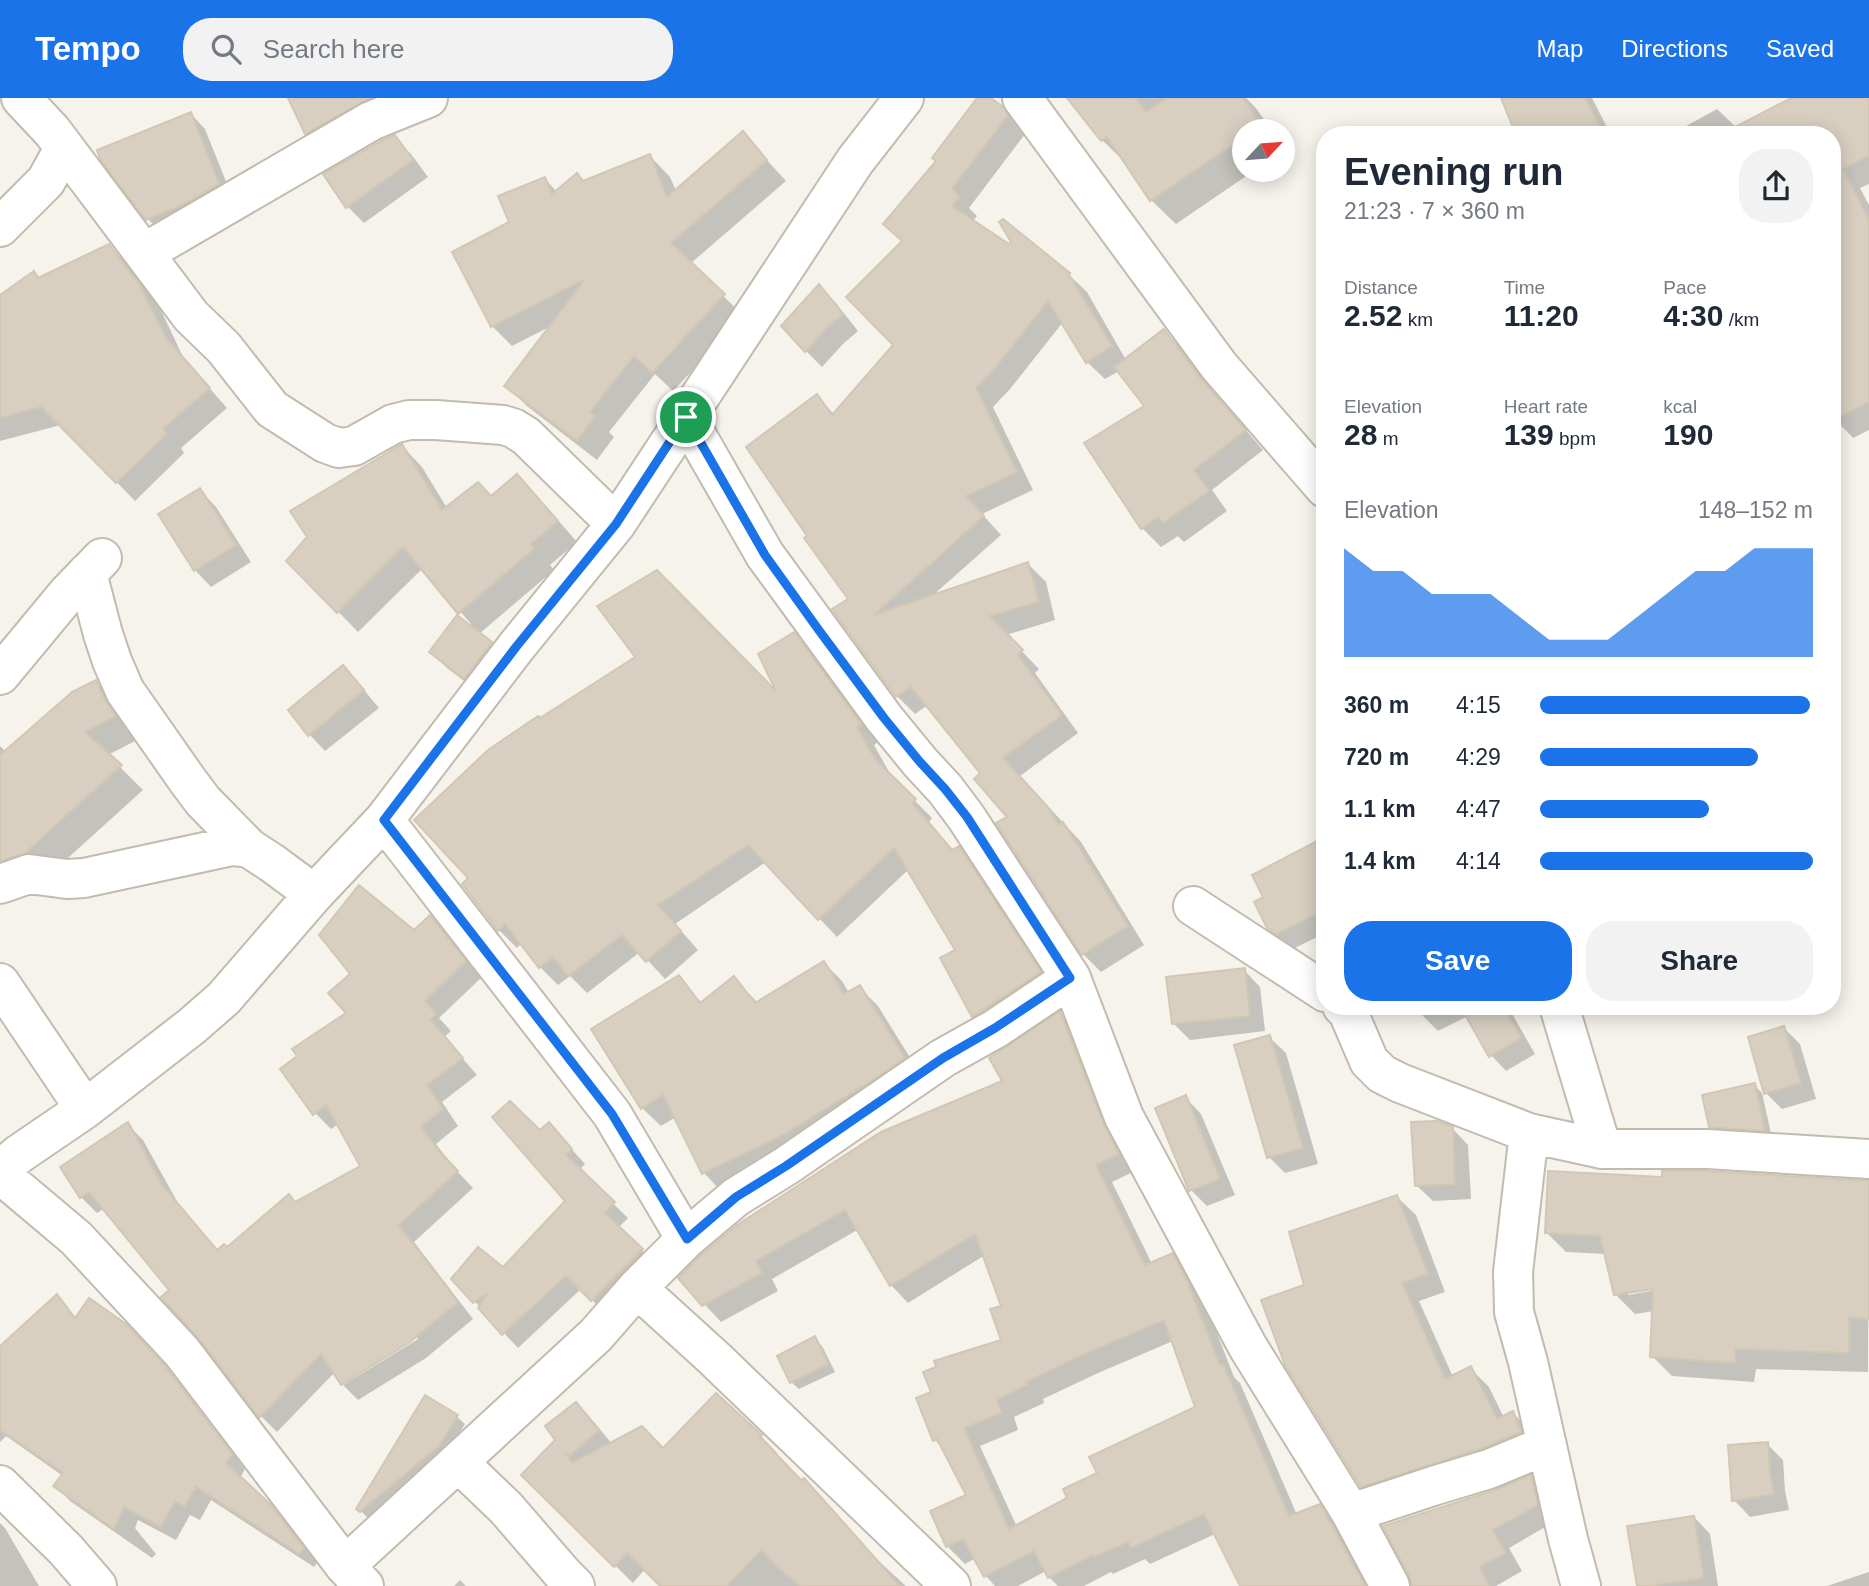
<!DOCTYPE html>
<html lang="en">
<head>
<meta charset="utf-8">
<style>
  :root { --surface:#fff; --page:#f2f2f3; --text:#1f2937; --muted:#747a83; --accent:#1a73e8 }
  body { margin:0; font-family:Helvetica,sans-serif; background:var(--page); color:var(--text); height:100vh; display:flex; flex-direction:column; font-size:26px; white-space:nowrap }
  * { box-sizing:border-box; margin:0 }
  p { font-size:23px; color:var(--muted) }
  .icon { flex:none; width:38px; height:38px; fill:none; stroke:currentColor; stroke-width:2; stroke-linecap:round; stroke-linejoin:round }
  .map { position:relative; flex:1; overflow:hidden }
  .drawer { position:absolute; left:1316px; top:28px; width:525px; height:889px; display:flex; flex-direction:column; background:var(--surface); border-radius:28px; box-shadow:0 4px 18px #0003 }
  .drawer>* { flex:none }
  .needle { width:46px; rotate:64deg }
  .buttons { position:absolute; left:1232px; top:21px; display:grid; gap:14px }
  .buttons a { display:grid; place-items:center; width:63px; height:63px; border-radius:50%; background:var(--surface); box-shadow:0 4px 18px #0003; font-size:35px }
  .pin { position:absolute; display:grid; place-items:center; width:60px; height:60px; color:#fff; margin:-30px; border:4px solid #fff; border-radius:50%; box-shadow:0 2px 7px #0007 }
  .round { display:grid; place-items:center; flex:none; width:74px; height:74px; border-radius:28px; background:var(--page) }
  .headline { display:flex; align-items:center; justify-content:space-between; height:119px; padding:0 28px }
  h1 { font-size:38px; font-weight:700; line-height:52px }
  .metrics { display:grid; grid-template-columns:repeat(3,1fr); gap:10px; height:119px; padding:7px 28px }
  .metrics div { display:grid; align-content:center }
  .metrics b { font-size:30px; font-weight:700 }
  .metrics small { font-size:19px; font-weight:400 }
  .metrics p { font-size:19px }
  .chart { height:196px; padding:14px 28px }
  .chart p { display:flex; justify-content:space-between }
  .chart svg { width:100%; height:126px; margin-top:7px; fill:var(--accent); opacity:.7 }
  .button { display:flex; gap:14px; margin-top:auto; padding:14px 28px }
  .button a { flex:1; height:80px; border-radius:28px; background:var(--accent); color:#fff; font-size:28px; font-weight:700; line-height:80px; text-align:center }
  .button a+a { background:var(--page); color:var(--text) }
  ul { padding:0 28px; list-style:none; font-size:23px }
  li { display:grid; grid-template-columns:112px 84px 1fr; align-items:center; height:52px }
  li i { height:18px; border-radius:9px; background:var(--accent) }
  header { display:flex; align-items:center; gap:42px; box-sizing:border-box; height:98px; padding:0 35px; background:var(--accent); color:#fff }
  header strong { font-size:33px }
  nav { display:flex; gap:38px; margin-inline-start:auto; font-size:24px }
  .search { width:490px; height:63px; background:var(--page); display:flex; align-items:center; gap:18px; box-sizing:border-box; padding:0 24px; border-radius:28px; color:var(--muted); font-size:26px }
  .map>svg:first-child { display:block }
  .shadow { fill:#0003; fill-rule:evenodd }
  .building { fill:#d8cfc1; stroke:#d3c7b4; stroke-width:2; fill-rule:evenodd }
  .lines { fill:none; stroke-linecap:round; stroke-linejoin:round }
  .minor-casing { stroke:#c2bbae; stroke-width:42 }
  .minor { stroke:#fff; stroke-width:38 }
  .route-casing { stroke:#fff; stroke-width:14 }
  .route { stroke:#1a73e8; stroke-width:9 }
</style>
</head>
<body>
<header>
<strong>Tempo</strong>
<div class="search"><svg class="icon" aria-label="search" viewBox="0 0 24 24"><circle cx="10" cy="10" r="6"/><path d="M15 15l6 6"/></svg>Search here</div>
<nav><a>Map</a><a>Directions</a><a>Saved</a></nav>
</header>
<div class="map">
<svg width="1869" height="1488" viewBox="0 0 1869 1488">
  <rect width="100%" height="100%" fill="#f6f3ec"/>
  <!-- shadow -->
  <path class="shadow" d="M290 0H393L329 58 306 35Z
    M979 0H988L1002 10 1020 29 1025 36 969 110 977 118 972 124 1010 148 1069 177 1087 194 1126 262 1164 233 1183 252 1220 302 1263 352 1212 392 1227 413 1184 444 1178 438 1161 449 1142 430 1147 308 1119 273 1105 281 1087 264 1063 224 1010 291 993 309 1033 392 982 416 1001 437 931 499 1028 466 1046 484 1055 522 1006 537 1039 571 1035 575 1078 635 1020 678 1081 744 1144 847 1101 874 1083 856 983 675 928 607 915 616 897 598 834 512 851 502 809 439 817 299 835 317 895 247 903 144 885 126 938 64Z
    M1069 0H1246L1256 10 1272 33H1244V72H1255L1176 126 1151 102 1127 66 1102 42Z
    M1503 0H1592L1611 37H1518Z
    M1795 0H1869V86L1860 90 1869 107V332L1853 340 1832 318V37H1670L1717 11 1737 30Z
    M191 16 205 31 233 101 162 135 147 120Z
    M1643 31 1648 37H1632Z
    M743 36 786 83 690 166 744 218 673 293 655 276 609 334 614 339 597 362 527 308 507 288 551 228 512 248 492 228 511 125 545 81 557 94 650 58 670 79 676 93Z
    M394 39 411 56 428 79 364 125 348 109 326 77Z
    M109 148 128 166 158 206 184 261 227 310 181 350 184 355 135 403 61 327 0 343V199Z
    M819 188 835 204 858 233 843 246 822 269 806 253Z
    M402 348 422 369 447 410 492 400 517 378 537 398 577 444 550 467 554 472 479 536 507 561 481 596 447 570 431 554 471 526 423 470 358 534 288 462Z
    M200 392 216 409 251 464 211 489 195 472Z
    M794 536 812 554 878 644 874 647 893 681 932 720 929 724 954 753 959 750 977 768 1058 892 991 936 974 918 958 853 909 771 837 839 766 764 675 826 698 852 665 881 640 854 587 895 570 878 558 887 540 869 522 845 517 850 499 832 464 786 781 600Z
    M343 570 359 586 379 610 325 653 309 636Z
    M96 584 119 607 137 642 108 657 143 692 48 778 28 784 0 755V648L6 654Z
    M1325 741V835L1293 851 1285 846 1269 829 1266 800Z
    M430 819 446 835 481 880 439 920 451 933 444 939 477 977 442 1004 458 1028 436 1046 456 1072 473 1090 414 1144 473 1221 426 1260 358 1302 342 1286 335 1274 277 1334 261 1318 201 1240 172 1192 105 1110 97 1115 81 1099 127 1026 143 1042 178 1105 218 1153 227 1151 296 1105 363 1068 339 1026 331 1031 315 1015 348 916 414 834ZM416 1238 418 1241 343 1287V1283Z
    M824 865 842 883 849 895 859 889 878 908 922 979 722 1094 704 1075 676 1019 661 1028 642 1010 678 879 702 905 734 880 758 905Z
    M1244 872 1260 889 1265 933 1190 942 1173 925Z
    M1418 908H1517L1510 912 1535 956 1506 973 1491 957 1468 918 1438 933 1422 917Z
    M1060 916 1077 933 1135 1073 1112 1084 1152 1166 1172 1157 1190 1175 1204 1202 1234 1279 1240 1285 1297 1417 1319 1408 1337 1426 1371 1488H1242L1215 1436 1150 1466 1145 1461 1113 1476 1111 1474 1084 1488H1058L1049 1479 1046 1473 1018 1488H995L986 1478 976 1460 965 1466 947 1448 968 1397 943 1350 935 1342 933 1295 1003 1243V1209L985 1157 908 1205 891 1187 859 1131 772 1181 778 1193 721 1224 680 1180 1005 984ZM1173 1243 1198 1310 1099 1376 1069 1401 1017 1429 980 1348 1018 1332 1014 1319 1044 1305 1043 1301 1098 1275Z
    M1784 930 1800 946 1816 1001 1782 1011 1766 995Z
    M1269 939 1286 955 1318 1066 1285 1075 1269 1059Z
    M1754 987 1762 995 1772 1040 1719 1036 1711 1028Z
    M1185 999 1201 1016 1235 1097 1207 1108 1191 1092Z
    M549 1026 585 1066 579 1072 628 1120 618 1130 656 1166 606 1216 581 1191 518 1250 454 1181 503 1172 568 1103 540 1034Z
    M1452 1030 1468 1047 1471 1101 1433 1103 1416 1087Z
    M1664 1081 1869 1084 1868 1274 1756 1271 1754 1284 1672 1278 1652 1258 1654 1213 1635 1216 1615 1196 1606 1156 1566 1154 1546 1134ZM1662 1188V1191L1628 1197V1193Z
    M1397 1099 1416 1117 1445 1194 1419 1203 1453 1279 1470 1270 1489 1289 1504 1320 1513 1315 1532 1334 1381 1407 1362 1388 1306 1188Z
    M814 1240 822 1248 835 1274 799 1291 791 1284Z
    M140 1242 179 1285 245 1371 240 1380 285 1423 317 1465 314 1469 211 1402 200 1422 190 1417 176 1442 138 1422 135 1430 156 1456 152 1460 70 1403 56 1388 63 1378 6 1338 0 1344V1259Z
    M576 1306 594 1324 612 1346 663 1352 761 1338 778 1356 777 1357 872 1457 906 1488H662L645 1471 633 1485 524 1377 558 1342Z
    M457 1319 465 1326 446 1356 369 1421 358 1410Z
    M1767 1346 1783 1362 1785 1393 1789 1412 1750 1419 1734 1402Z
    M1531 1379 1548 1397 1554 1424 1509 1450 1522 1473 1496 1488H1413L1496 1394Z
    M1694 1419 1710 1436 1718 1488H1638Z
    M0 1425 5 1430 39 1488H0Z
    M1869 1474V1488H1827Z
    M460 1482 466 1488H454Z"/>
  <!-- building -->
  <path class="building" d="M288 0H368V1L305 36Z
    M977 0H991L1003 9 1008 17 952 91 960 99 952 108 1009 146 1011 144 999 124 1003 121 1070 175 1069 177 1112 248 1086 265 1048 203 993 273 976 290 1017 374 966 398 984 418 874 517 1028 464 1039 504 990 518 1023 552 1018 557 1062 617 1003 660 1047 708 1059 727 1063 724 1128 828 1082 857 996 725 1007 719 974 681 980 675 911 589 896 599 832 511 848 501 804 440 807 438 746 349 817 296 832 317 893 247 846 199 902 143 883 126 936 63 932 60Z
    M1067 0H1136L1146 14 1167 0H1243L1261 27 1252 33H1244V39L1150 103 1107 39 1101 43Z
    M1501 0H1585L1604 37H1516Z
    M1791 0H1869V58L1843 71 1869 122V304L1832 323V37H1720Z
    M191 14 219 86 182 107 146 122 100 61 97 52Z
    M743 33 767 62 671 145 725 196 652 275 634 258 590 314 595 318 577 343 504 288 585 181 491 229 452 154 509 124 498 98 545 79 552 96 577 75 583 83 650 56 667 99Z
    M395 37 413 62 346 110 323 76 381 43Z
    M109 146 139 186 166 240 210 290 163 331 167 336 116 385 41 309 0 320V197L34 173 38 180Z
    M819 186 843 216 827 230 805 254 781 228Z
    M1164 231 1201 281 1246 332 1194 372 1209 393 1163 425 1158 419 1141 431 1084 345 1144 308 1114 269Z
    M402 346 442 412 478 384 491 398 517 376 558 423 531 446 535 450 458 516 403 449 337 515 286 463 307 439 290 413Z
    M200 390 236 447 194 473 158 416Z
    M657 472 776 593 758 556 794 534 861 626 857 629 875 661 916 701 912 705 952 752 959 748 1041 874 972 919 940 860 955 852 894 750 818 822 748 747 658 807 681 833 646 864 622 837 568 878 553 859 539 870 505 826 498 833 462 786 468 780 414 722 488 652 538 618 540 620 635 559 597 508Z
    M457 517 492 544 464 581 429 554Z
    M343 567 364 592 308 638 288 612Z
    M96 582 105 602 116 618 85 634 122 667 25 755 0 763V657L72 594Z
    M1325 739V812L1276 836 1267 830 1254 804 1263 799 1252 777Z
    M359 787 414 832 430 817 466 863 425 903 436 916 430 921 463 960 427 987 443 1011 421 1029 440 1054 458 1073 399 1127 458 1204 410 1244 341 1287 321 1256 259 1320 199 1241 161 1199 169 1192 89 1094 80 1100 60 1069 128 1024 162 1087 217 1152 224 1146 227 1149 289 1096 295 1104 360 1068 326 1007 313 1017 280 971 297 958 292 951 346 915 328 895 350 876 319 837Z
    M824 863 844 896 860 887 905 960 871 983 783 1037 702 1076 663 997 641 1011 591 931 679 877 700 905 734 878 755 905Z
    M1245 870 1250 918 1172 926 1166 879Z
    M1460 908H1502L1521 940 1489 959Z
    M1060 913 1104 1027 1119 1056 1096 1067 1145 1167 1173 1155 1187 1183 1220 1267 1223 1266 1289 1418 1320 1406 1365 1488H1240L1204 1416 1131 1450 1128 1444 1094 1459 1093 1457 1048 1480 1034 1453 984 1479 963 1441 946 1449 930 1413 966 1397 937 1341 933 1343 916 1300 931 1294 923 1274 936 1269 934 1263 1001 1242 990 1211 1001 1208 975 1136 890 1188 845 1112 756 1163 762 1175 702 1208 678 1180 701 1157 737 1127 881 1034 1002 983 989 960ZM1164 1222 1195 1309 1089 1359 1097 1375 1063 1391 1067 1400 1009 1431 964 1330 1002 1315 997 1302 1028 1287 1026 1284 1080 1258Z
    M1784 928 1801 985 1764 996 1748 939Z
    M1270 937 1303 1050 1267 1060 1234 947Z
    M1755 985 1765 1033 1709 1029 1702 997Z
    M1186 997 1220 1081 1189 1093 1155 1010Z
    M510 1003 540 1032 549 1024 572 1051 566 1057 615 1104 605 1115 643 1151 591 1203 566 1178 502 1237 478 1210 487 1196 473 1205 451 1181 478 1149 503 1169 565 1103 492 1019Z
    M1437 1023 1453 1029 1455 1086 1415 1088 1411 1024Z
    M1548 1073 1662 1079V1073H1706L1869 1083V1221L1849 1219V1255L1736 1251 1735 1265 1650 1259 1653 1191 1614 1197 1600 1138 1545 1135Z
    M1397 1097 1428 1176 1402 1185 1445 1281 1471 1268 1497 1321 1513 1313 1521 1334 1482 1350 1361 1389 1285 1267 1261 1202 1304 1187 1289 1134Z
    M57 1196 75 1220 89 1200 126 1226 165 1268 232 1356 226 1365 270 1406 304 1450 299 1456 196 1389 185 1409 175 1403 161 1429 124 1409 114 1431 53 1388 63 1375 0 1332V1248Z
    M815 1238 828 1266 790 1285 777 1258Z
    M716 1295 762 1337 760 1339 801 1382 804 1380 900 1488H800L776 1468 761 1452 727 1488H660L627 1455 614 1469 521 1377 555 1342 545 1328 576 1304 599 1332 569 1359 565 1354 572 1365 642 1328 663 1350Z
    M425 1297 458 1317 439 1348 360 1414 356 1411Z
    M1768 1344 1770 1376 1774 1396 1732 1403 1728 1347Z
    M1531 1377 1538 1407 1493 1432 1506 1455 1480 1469 1489 1488H1412L1409 1478 1383 1428 1495 1392Z
    M1694 1418 1704 1480 1650 1488H1637L1627 1428Z"/>
  <g class="lines">
    <defs>
      <path id="minor" d="M21 0 52 33 191 218 224 250 272 311 325 345 339 350 354 348 393 326 409 322H436L503 327 513 330 526 338 616 426
        M1022 0 1219 268 1325 390
        M0 129 46 83 64 50
        M144 155 371 23 428 0
        M686 319 765 457 884 620 920 664 945 691 966 719 1071 880 1124 1019 1248 1249 1351 1415 1390 1488
        M87 475 103 536 112 563 125 593 188 683 203 703 249 750 272 765 314 796
        M0 577 68 495 102 460
        M384 722 612 1016 686 1141
        M0 786 29 776 67 781 84 780 232 748 249 750
        M1193 808 1325 894
        M0 885 85 1011
        M1342 908 1348 914 1369 963 1382 976 1400 985 1529 1035 1602 1051H1707L1869 1061
        M1559 908 1602 1051
        M1529 1035 1513 1174 1514 1214 1528 1264 1568 1441 1581 1488
        M0 1072 19 1056 85 1011 192 928 224 900 314 796 384 722 516 549 616 426 855 63 904 0
        M0 1076 76 1140 182 1254 345 1468 364 1488
        M637 1190 714 1260 951 1488
        M458 1364 506 1410 563 1476 575 1488
        M0 1387 66 1452 97 1488
        M1351 1415 1433 1388 1489 1371 1547 1347
        M345 1468 596 1237 637 1190 686 1141 736 1099 786 1068 943 960 995 931 1071 880"/>
    </defs>
    <!-- minor casing -->
    <use href="#minor" class="minor-casing"/>
    <!-- minor -->
    <use href="#minor" class="minor"/>
  </g>
  <g class="lines">
    <defs>
      <path id="route" d="M686 319 765 457 818 531 884 620 920 664 945 691 967 719 1070 880 995 930 943 960 786 1068 736 1099 687 1141 612 1016 384 722 516 549 616 426Z"/>
    </defs>
    <!-- route casing -->
    <use href="#route" class="route-casing"/>
    <!-- route -->
    <use href="#route" class="route"/>
  </g>
</svg>
<div class="buttons">
<a><svg class="needle" viewBox="-14 -14 28 28"><path d="M0-13l5 13h-10z" fill="#e53935"/><path d="M0 13l5-13h-10z" fill="#747a83"/></svg></a>
</div>
<div class="pin" style="left:686px;top:319px;background:#1e9e55"><svg class="icon" aria-label="arrive" viewBox="0 0 24 24"><path d="M6 21V4h12l-3 4 3 4H6"/></svg></div>
<section class="drawer">
<div class="headline"><div><h1>Evening run</h1><p>21:23 · 7 × 360 m</p></div><a class="round"><svg class="icon" aria-label="share" viewBox="0 0 24 24"><path d="M12 15V3M7 8l5-5 5 5M5 13v7h14v-7"/></svg></a></div>
<div class="metrics">
<div><p>Distance</p><b>2.52<small> km</small></b></div>
<div><p>Time</p><b>11:20</b></div>
<div><p>Pace</p><b>4:30<small> /km</small></b></div>
</div>
<div class="metrics">
<div><p>Elevation</p><b>28<small> m</small></b></div>
<div><p>Heart rate</p><b>139<small> bpm</small></b></div>
<div><p>kcal</p><b>190</b></div>
</div>
<div class="chart"><p><span>Elevation</span>148–152 m</p>
<svg viewBox="0 0 160 44" preserveAspectRatio="none"><path d="M0 44V6L10 14L20 14L30 22L40 22L50 22L60 30L70 38L80 38L90 38L100 30L110 22L120 14L130 14L140 6L150 6L160 6V44z"/></svg>
</div>
<ul>
<li><b>360 m</b>4:15<i style="width:99%"></i></li>
<li><b>720 m</b>4:29<i style="width:80%"></i></li>
<li><b>1.1 km</b>4:47<i style="width:62%"></i></li>
<li><b>1.4 km</b>4:14<i style="width:100%"></i></li>
</ul>
<div class="button"><a>Save</a><a>Share</a></div>
</section>
</div>
</body>
</html>
